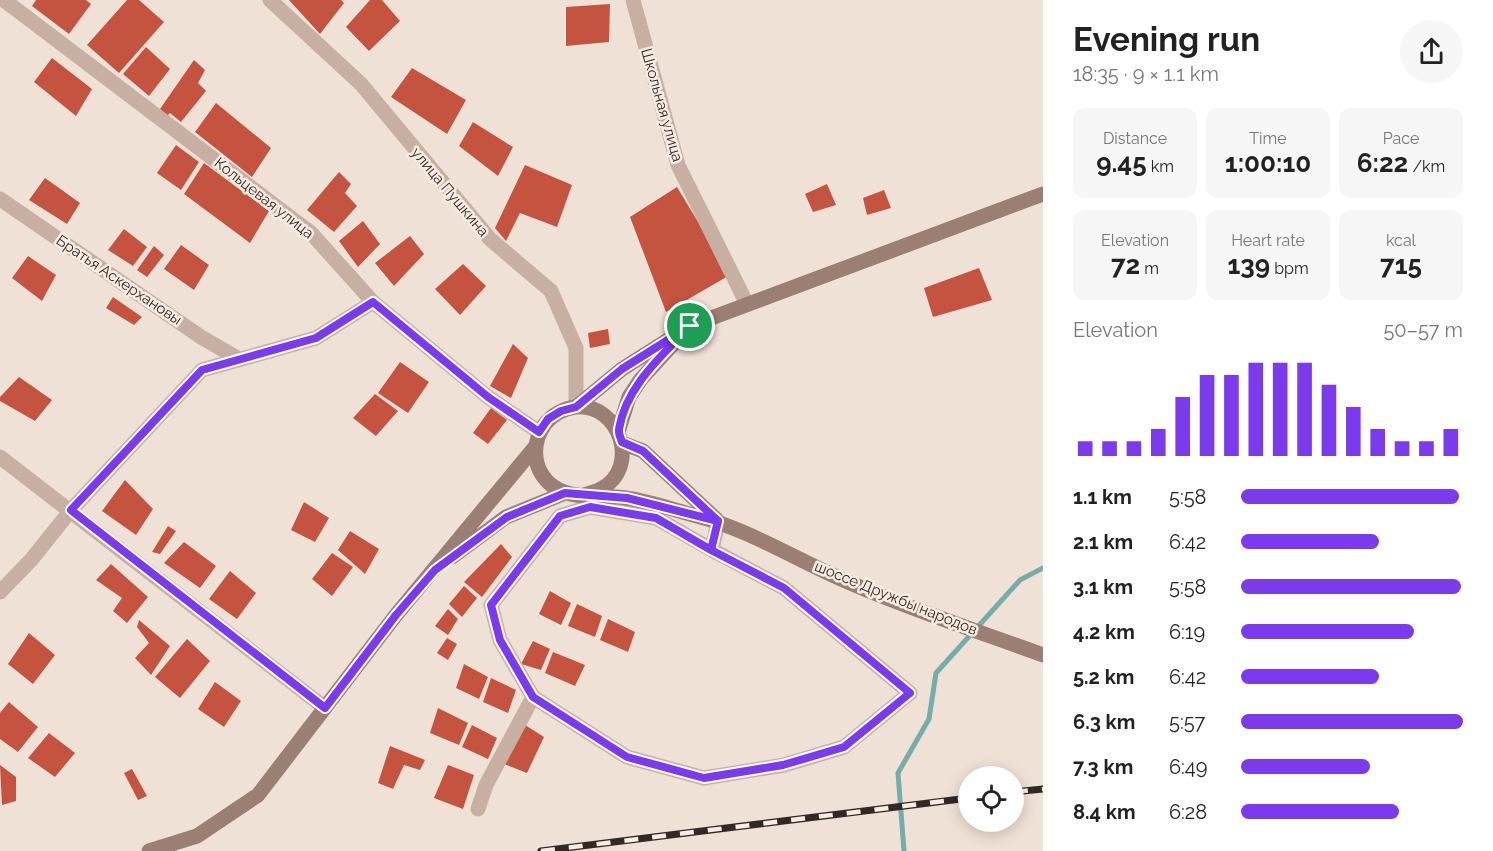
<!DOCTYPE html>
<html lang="en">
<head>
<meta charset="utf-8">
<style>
  :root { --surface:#fff; --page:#f6f6f6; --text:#222; --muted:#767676; --accent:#7c3aed }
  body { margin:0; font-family:Raleway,sans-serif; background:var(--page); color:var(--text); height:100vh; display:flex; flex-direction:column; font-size:22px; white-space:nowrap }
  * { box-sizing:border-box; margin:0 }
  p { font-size:20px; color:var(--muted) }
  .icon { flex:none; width:33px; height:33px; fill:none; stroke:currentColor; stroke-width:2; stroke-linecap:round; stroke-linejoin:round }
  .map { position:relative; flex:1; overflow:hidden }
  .drawer { display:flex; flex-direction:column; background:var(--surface); width:450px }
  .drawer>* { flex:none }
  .controls { position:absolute; left:958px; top:766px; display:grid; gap:12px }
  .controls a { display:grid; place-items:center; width:66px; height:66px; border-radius:50%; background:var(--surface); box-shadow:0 3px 15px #0003; font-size:30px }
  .pin { position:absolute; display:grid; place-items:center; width:51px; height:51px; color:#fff; margin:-26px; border:3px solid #fff; border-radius:50%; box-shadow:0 2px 6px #0007 }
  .round { display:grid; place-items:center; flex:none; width:63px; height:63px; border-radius:32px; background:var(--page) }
  .head { display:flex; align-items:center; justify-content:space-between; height:102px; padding:0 30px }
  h1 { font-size:33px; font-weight:700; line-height:45px }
  .metrics { display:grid; grid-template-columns:repeat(3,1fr); gap:9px; height:102px; padding:6px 30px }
  .metrics div { display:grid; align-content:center; border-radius:12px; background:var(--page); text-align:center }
  .metrics b { font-size:26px; font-weight:700 }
  .metrics small { font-size:16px; font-weight:400 }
  .metrics p { font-size:16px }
  .chart { height:168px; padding:12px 30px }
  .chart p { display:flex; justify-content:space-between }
  .chart svg { width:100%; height:108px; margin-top:6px; stroke:var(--accent); stroke-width:6 }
  ul { padding:0 30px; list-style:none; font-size:20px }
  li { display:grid; grid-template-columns:96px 72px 1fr; align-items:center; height:45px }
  li i { height:15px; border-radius:8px; background:var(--accent) }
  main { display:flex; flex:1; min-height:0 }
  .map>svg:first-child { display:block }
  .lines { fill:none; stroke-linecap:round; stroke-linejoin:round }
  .stream { stroke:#76aca9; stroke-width:5 }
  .building { fill:#c45340 }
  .minor { stroke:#c7b0a3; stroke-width:15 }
  .secondary { stroke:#9b7f74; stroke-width:15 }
  .rail-casing { stroke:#322825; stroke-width:7 }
  .rail { stroke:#f8ece2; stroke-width:4.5; stroke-dasharray:14; stroke-linecap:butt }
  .route-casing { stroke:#fff; stroke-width:12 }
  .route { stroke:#7c3aed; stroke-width:8 }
  .labels { text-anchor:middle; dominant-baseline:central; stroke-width:5; stroke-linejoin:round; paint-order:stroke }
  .street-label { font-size:15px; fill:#322825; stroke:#f8ece2 }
</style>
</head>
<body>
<main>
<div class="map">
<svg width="1043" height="851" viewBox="0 0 1043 851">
  <rect width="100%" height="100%" fill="#f0e1d6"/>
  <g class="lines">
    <!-- stream -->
    <path class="stream" d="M904 851 898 773 929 719 936 673 1020 580 1043 568"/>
  </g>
  <!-- building -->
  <path class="building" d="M36 0H86L91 4 69 34 32 6Z
    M127 0H139L164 22 119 73 87 45Z
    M289 0H341L344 3 320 34Z
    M370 0H382L400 21 369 51 346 27Z
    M610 4 609 42 566 46V7Z
    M146 47 170 69 149 96 123 74Z
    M52 58 92 89 76 116 34 82Z
    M194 60 205 70 198 83 206 91 181 122 170 113 167 116 160 109Z
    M412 68 466 100 447 134 391 97Z
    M216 103 271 148 252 177 195 132Z
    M473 122 513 147 498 176 459 146Z
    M176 145 199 162 181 190 157 173Z
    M204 163 269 211 250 243 184 194Z
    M525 165 572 185 557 227 520 213 506 241 495 228Z
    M339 172 351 184 345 193 357 206 334 232 307 210Z
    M45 178 80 203 67 224 29 200Z
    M827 184 836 205 813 212 805 194Z
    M677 187 730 275 666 312 630 217Z
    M884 190 891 208 867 215 863 198Z
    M363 221 380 244 358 267 339 241Z
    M124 229 147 247 133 266 108 250Z
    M410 236 424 254 394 286 375 263Z
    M181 245 209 265 194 290 164 269Z
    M154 246 164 255 147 277 137 270Z
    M28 256 56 275 42 301 12 278Z
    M463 264 486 286 460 315 435 289Z
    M979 268 992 300 933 317 924 288Z
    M113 297 142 317 134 325 106 308Z
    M608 329 610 344 590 348 588 333Z
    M513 344 528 358 511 398 490 386Z
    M400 362 429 382 408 413 378 393Z
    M19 377 52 400 35 421 0 401V397Z
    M375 394 398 411 376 436 353 418Z
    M491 408 507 420 488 444 473 433Z
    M125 480 153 509 136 535 102 511Z
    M304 502 329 518 315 542 291 530Z
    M168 526 176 531 160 554 152 552Z
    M350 531 379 549 365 574 338 550Z
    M184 542 216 566 200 588 164 563Z
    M501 544 512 557 482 597 464 582Z
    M332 553 353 567 332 596 312 579Z
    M111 564 148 597 127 623 113 611 122 598 96 580Z
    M230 571 256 593 237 619 209 599Z
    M464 586 477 598 462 617 449 604Z
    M550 591 571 603 561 625 539 614Z
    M577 604 602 616 595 637 568 626Z
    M448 609 458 619 448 635 435 626Z
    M608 619 635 632 628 652 600 640Z
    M139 620 170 646 151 675 135 658 149 643 137 627Z
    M29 633 55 655 33 684 8 664Z
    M447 638 457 644 448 660 437 653Z
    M187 639 210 661 180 698 155 677Z
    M533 641 550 649 541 670 521 664Z
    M553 652 585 665 575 686 545 673Z
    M464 664 488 677 479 699 456 688Z
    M491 678 516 690 508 713 483 702Z
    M215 682 241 701 224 727 198 709Z
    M9 702 38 727 18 752 0 739V713Z
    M438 708 468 723 459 745 430 733Z
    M522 723 544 737 527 773 504 764Z
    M472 725 497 738 488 759 462 747Z
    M49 733 75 753 55 777 28 758Z
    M390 746 425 760 420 770 404 765 393 789 378 783Z
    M0 765 16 777V801L2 805Z
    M448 765 474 775 463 809 434 798Z
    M132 769 147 796 138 800 124 773Z"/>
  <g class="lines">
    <!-- minor -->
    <path class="minor" d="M4 0 311 233 373 302 488 397 539 432
      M270 0 361 84 490 239 551 291 576 348V407
      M633 0 678 165 747 304
      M0 199 201 337 239 359
      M0 457 325 708
      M0 592 31 560 71 510 202 370 316 338 373 302
      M533 697 627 757 704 778 784 765 844 747 910 693 784 588 712 550
      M478 809 486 785 533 697 500 640 491 605 560 516 590 507 656 518 712 550 718 521"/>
    <!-- secondary -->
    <path class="secondary" d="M576 407 622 369 690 326 1043 194
      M618 432 629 397 641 379 675 342
      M622 443 643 451 716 519
      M584 495C589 493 596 492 601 489 641 468 620 403 576 407 564 408 552 415 545 424 532 442 532 466 548 482 567 502 602 494 626 498 648 501 671 509 693 515 750 529 801 563 855 585 916 611 980 632 1043 655
      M452 557 506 517 565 493
      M149 851 197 836 258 795 396 615 535 447"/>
    <defs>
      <path id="rail" d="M1014 792 1043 789
        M541 851 969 798"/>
    </defs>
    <!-- rail casing -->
    <use href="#rail" class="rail-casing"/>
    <!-- rail -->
    <use href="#rail" class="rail"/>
  </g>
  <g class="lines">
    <defs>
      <path id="route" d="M690 326 622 369 576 407 561 411 548 419 539 432 488 397 373 302 316 338 202 370 71 510 325 708 396 615 435 570 507 517 565 493 627 498 718 521 711 550 656 518 590 507 560 516 491 605 500 640 533 697 627 757 704 778 783 765 844 747 910 693 784 588 711 550 718 521 643 451 622 442C621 438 618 434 619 429 626 386 662 356 690 326"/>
    </defs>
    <!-- route casing -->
    <use href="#route" class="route-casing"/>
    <!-- route -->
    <use href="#route" class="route"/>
  </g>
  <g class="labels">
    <!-- street labels -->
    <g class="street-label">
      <text transform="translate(662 105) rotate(74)">Школьная улица</text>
      <text transform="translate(450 192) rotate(50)">улица Пушкина</text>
      <text transform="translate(264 198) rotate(38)">Кольцевая улица</text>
      <text transform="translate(119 280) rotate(34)">Братья Аскерхановы</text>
      <text transform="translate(896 598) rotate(22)">шоссе Дружбы народов</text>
    </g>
  </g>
</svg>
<div class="controls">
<a><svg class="icon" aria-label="locate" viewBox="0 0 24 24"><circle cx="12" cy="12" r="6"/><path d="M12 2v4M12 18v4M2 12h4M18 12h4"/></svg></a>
</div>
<div class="pin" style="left:690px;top:326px;background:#1e9e55"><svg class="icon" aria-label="arrive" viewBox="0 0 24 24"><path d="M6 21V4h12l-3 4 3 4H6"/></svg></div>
</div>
<section class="drawer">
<div class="head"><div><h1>Evening run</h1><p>18:35 · 9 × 1.1 km</p></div><a class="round"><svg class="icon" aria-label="share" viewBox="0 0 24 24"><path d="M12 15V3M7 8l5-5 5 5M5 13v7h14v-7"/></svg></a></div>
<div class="metrics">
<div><p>Distance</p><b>9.45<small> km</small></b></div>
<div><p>Time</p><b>1:00:10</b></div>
<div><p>Pace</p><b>6:22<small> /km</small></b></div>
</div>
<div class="metrics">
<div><p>Elevation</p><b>72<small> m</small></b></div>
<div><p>Heart rate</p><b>139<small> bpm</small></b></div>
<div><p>kcal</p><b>715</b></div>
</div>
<div class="chart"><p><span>Elevation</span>50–57 m</p>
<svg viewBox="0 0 160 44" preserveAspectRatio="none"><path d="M5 44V38M15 44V38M25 44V38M35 44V33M45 44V20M55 44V11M65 44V11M75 44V6M85 44V6M95 44V6M105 44V15M115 44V24M125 44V33M135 44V38M145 44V38M155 44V33"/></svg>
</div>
<ul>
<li><b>1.1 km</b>5:58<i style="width:98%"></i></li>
<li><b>2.1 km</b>6:42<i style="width:62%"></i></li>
<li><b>3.1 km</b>5:58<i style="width:99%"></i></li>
<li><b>4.2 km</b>6:19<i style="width:78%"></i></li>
<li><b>5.2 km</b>6:42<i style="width:62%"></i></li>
<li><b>6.3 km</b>5:57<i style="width:100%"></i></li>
<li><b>7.3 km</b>6:49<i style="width:58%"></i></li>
<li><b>8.4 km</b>6:28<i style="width:71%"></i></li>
</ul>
</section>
</main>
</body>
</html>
